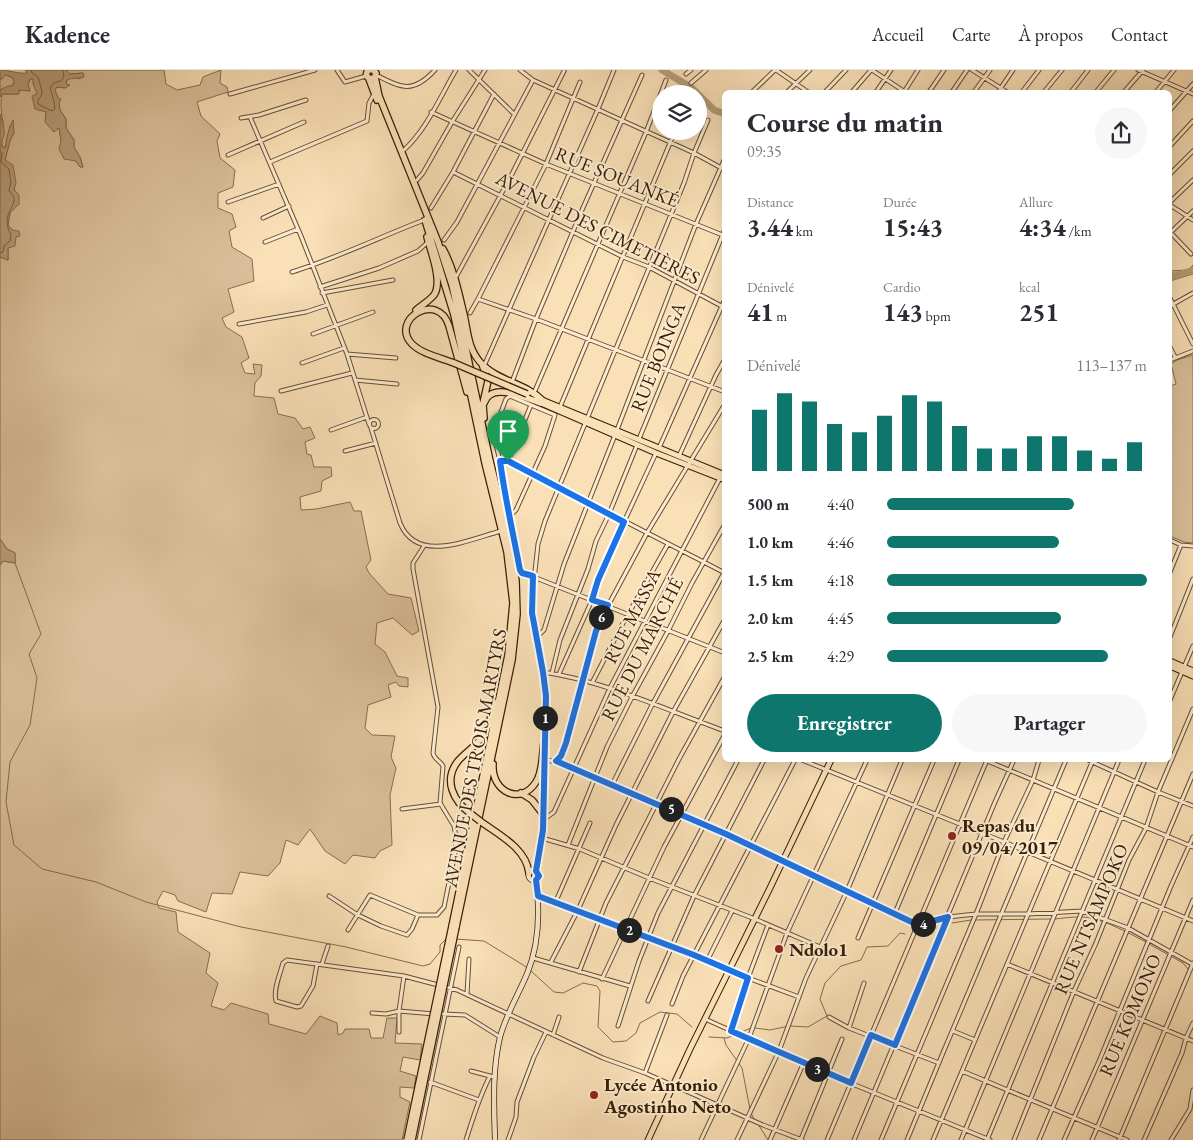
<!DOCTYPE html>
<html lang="fr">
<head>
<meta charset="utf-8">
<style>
  :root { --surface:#fff; --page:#f7f7f7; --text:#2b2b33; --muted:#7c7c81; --line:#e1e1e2; --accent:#0f766e }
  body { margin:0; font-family:"EB Garamond",serif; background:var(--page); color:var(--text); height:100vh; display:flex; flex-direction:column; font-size:19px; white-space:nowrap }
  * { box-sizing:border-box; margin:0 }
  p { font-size:16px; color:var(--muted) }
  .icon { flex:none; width:28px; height:28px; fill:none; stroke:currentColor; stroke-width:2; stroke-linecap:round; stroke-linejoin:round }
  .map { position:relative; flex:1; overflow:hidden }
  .sheet { position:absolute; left:722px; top:20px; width:450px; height:672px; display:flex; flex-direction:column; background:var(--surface); border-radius:8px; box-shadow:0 5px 20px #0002 }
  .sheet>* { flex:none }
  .buttons { position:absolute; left:652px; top:15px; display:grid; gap:10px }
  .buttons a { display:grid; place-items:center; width:55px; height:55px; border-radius:50%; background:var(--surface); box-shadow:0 5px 20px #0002; font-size:25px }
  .pin { position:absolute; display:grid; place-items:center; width:42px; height:42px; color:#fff; margin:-51px -21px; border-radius:50% 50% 50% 0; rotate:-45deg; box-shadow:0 0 5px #0007 }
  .pin .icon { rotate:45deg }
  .km { position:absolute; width:25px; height:25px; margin:-12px; border-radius:50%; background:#222; color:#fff; font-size:14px; line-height:25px; text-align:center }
  .round { display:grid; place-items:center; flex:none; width:52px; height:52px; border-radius:26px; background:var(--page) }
  .overview { display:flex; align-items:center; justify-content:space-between; height:85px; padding:0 25px }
  h1 { font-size:28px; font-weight:700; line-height:38px }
  .metrics { display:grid; grid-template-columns:repeat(3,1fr); gap:8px; height:85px; padding:5px 25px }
  .metrics div { display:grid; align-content:center }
  .metrics b { font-size:25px; font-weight:700 }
  .metrics small { font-size:14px; font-weight:400 }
  .metrics p { font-size:14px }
  .chart { height:140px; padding:10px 25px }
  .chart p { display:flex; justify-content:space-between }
  .chart svg { width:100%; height:90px; margin-top:5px; stroke:var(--accent); stroke-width:6 }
  .action { display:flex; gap:10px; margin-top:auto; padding:10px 25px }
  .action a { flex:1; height:58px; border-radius:30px; background:var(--accent); color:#fff; font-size:20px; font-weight:700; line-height:58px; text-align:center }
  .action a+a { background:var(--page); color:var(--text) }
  ul { padding:0 25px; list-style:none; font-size:16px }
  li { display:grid; grid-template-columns:80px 60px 1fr; align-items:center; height:38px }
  li i { height:12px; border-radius:6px; background:var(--accent) }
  header { display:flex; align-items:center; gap:30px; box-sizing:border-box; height:70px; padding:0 25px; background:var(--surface); border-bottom:1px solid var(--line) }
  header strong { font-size:24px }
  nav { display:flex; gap:28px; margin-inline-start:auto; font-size:18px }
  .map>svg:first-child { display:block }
  .green { fill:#d9bf99; stroke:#886e4f }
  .water { fill:#b89e7a; stroke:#846b4b }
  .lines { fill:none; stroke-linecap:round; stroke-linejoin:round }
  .shore { stroke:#785e40; stroke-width:1 }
  .stream { stroke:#846b4b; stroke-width:1 }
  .river { stroke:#b89e7a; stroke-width:7 }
  .street-casing { stroke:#684e32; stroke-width:5 }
  .secondary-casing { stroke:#371e05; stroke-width:6 }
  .primary-casing { stroke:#371e05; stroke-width:7 }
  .highway-casing { stroke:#371e05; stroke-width:8 }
  .street { stroke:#fcebd0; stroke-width:3 }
  .secondary { stroke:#fcebd0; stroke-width:4.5 }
  .primary { stroke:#fae0b7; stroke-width:5 }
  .highway { stroke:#fae0b7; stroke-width:5.5 }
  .highway-bridge-casing { stroke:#371e05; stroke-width:8; stroke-linecap:butt }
  .highway-bridge { stroke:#fae0b7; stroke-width:5.5 }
  .route-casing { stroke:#fff; stroke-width:10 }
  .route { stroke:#1a73e8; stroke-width:6 }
  .poi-dot { fill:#8f2418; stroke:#fcebd0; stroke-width:2 }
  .labels { text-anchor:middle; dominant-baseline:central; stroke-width:4; stroke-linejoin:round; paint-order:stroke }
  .street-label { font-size:19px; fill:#371e05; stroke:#fcebd0 }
  .poi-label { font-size:19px; font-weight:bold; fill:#371e05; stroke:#fcebd0; text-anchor:start }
</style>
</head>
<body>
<header>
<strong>Kadence</strong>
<nav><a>Accueil</a><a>Carte</a><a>À propos</a><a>Contact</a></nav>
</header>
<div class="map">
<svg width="1193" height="1070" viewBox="0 0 1193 1070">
  <rect width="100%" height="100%" fill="#fae0b7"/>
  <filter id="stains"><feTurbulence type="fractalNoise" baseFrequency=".004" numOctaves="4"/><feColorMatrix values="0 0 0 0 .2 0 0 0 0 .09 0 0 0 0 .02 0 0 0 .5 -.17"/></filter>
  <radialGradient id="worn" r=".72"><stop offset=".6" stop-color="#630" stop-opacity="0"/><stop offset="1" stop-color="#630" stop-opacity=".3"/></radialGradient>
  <!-- green -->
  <path class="green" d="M66 0H164L166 14 177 20 200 15 203 7 221 0 220 13 227 17 228 22 197 32 201 46 220 64 217 71 220 88 235 100 233 117 218 123V138L232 144 236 157 229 161 232 177 252 189 254 211 228 219 234 242 222 248 226 257 242 267 249 288 241 293 245 303 255 304 253 294 262 295 261 306 255 313 254 326 274 328 278 344 295 348 303 359 310 357 315 368 305 372 307 384 311 385 314 397H331L332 406 322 411 321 421 300 427 301 440 316 439 350 432 354 441H361L371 490 366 497 369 503 388 524 411 528 419 561 412 565 393 548 377 553 375 574 385 582 397 606 408 608V617L399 616 396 612 388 615 391 627 368 635 365 658 372 665 395 666 391 687 396 698 390 725 392 775 380 781 375 788 353 785 345 794 325 781 310 759 298 775 286 770 280 793 268 806 240 802 232 824 212 823 206 842 178 831 175 825 163 821 157 832 159 838 176 842 178 862 210 883 206 903 218 913 211 936 224 940 231 933 268 944 269 954 306 964 320 946 337 953 338 965 343 963 345 959H369L371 968H383L387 948H397L395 973 422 974 420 990 403 987 400 1001 416 1006 414 1018 400 1017V1027L410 1032 402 1070H0V495L3 491 15 493V483L7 479 0 469V187L8 190V178L12 160 8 155 10 143 19 134 5 90 10 70 14 63 10 56C10 63 5 70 6 77H2C1 69 4 60 3 52 1 43 0 33 2 24H18L19 20 30 21 28 15 30 9H34L33 13 54 62 59 57 61 71 80 97H83L80 87 74 77V70L66 58V49L60 40 58 28 54 20 57 17 65 18 67 10 73 7 80 9 83 3 70 4Z
    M6 5 13 8 14 12 12 16 0 20V9H2Z
    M1193 195V204L1170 211V201L1188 200Z
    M1193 285V473L1184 472 1170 466V316L1176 314 1171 294 1177 290Z"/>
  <!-- water -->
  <path class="water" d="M0 0C9 0 18 4 27 3L25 0H66L70 4 83 3 84 7C78 9 73 7 67 10L66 14 70 15 65 18 57 17 55 20 58 28 61 29 59 33 60 40 66 49V58L74 70V77L80 87 83 97H80L76 91 64 89 59 79 61 71 59 58 54 62 45 52 46 42 35 39 32 26 37 24 33 13V9H30L28 15 30 21 19 20V24H2L0 27V20L8 16H12L14 12 13 8 6 5 2 9H0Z
    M0 44C2 50 5 58 4 65 3 70 1 71 2 77H6C5 71 10 55 13 50L14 63 10 71 5 90 13 95 16 113 14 120 19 125V134L10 143 8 155 12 160 19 161 20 166 16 167 15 176 8 178V190L0 187Z
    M0 469 7 479 15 483V493L3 491 0 495Z"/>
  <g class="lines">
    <!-- shore -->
    <path class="shore" d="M31 0 32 3 38 7 42 21 41 26 38 30V34L52 41 55 39 54 31 50 18 54 13 61 11 64 6 63 0
      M0 81 2 83 1 92 9 99 11 112 9 121C11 123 13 125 14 128 16 137 0 145 11 165L10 171 4 176 3 182 0 183"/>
    <!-- stream -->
    <path class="stream" d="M15 493 41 564 29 584 37 608 30 655 10 692 6 732 14 775 42 799 96 812 146 832 241 857 346 877 423 896 430 894 440 882V875L446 869
      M1055 849C1063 848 1071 847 1079 847 1099 846 1128 863 1146 872
      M975 850 1051 849
      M952 853 971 850
      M455 869 484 871 528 898
      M1149 874 1183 893 1188 899
      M531 901 554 922 563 923 583 913 597 916 600 921 598 957 613 972 626 971 636 963 640 953 660 942 677 944 692 957
      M755 958 770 960 789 956 808 957 827 946 820 929 825 913 841 896 861 890 867 877 888 876 900 863 905 864
      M709 967 727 968 751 958
      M724 968 726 975 742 998 750 1039
      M751 1043 755 1051
      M758 1054 768 1070"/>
    <!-- river -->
    <path class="river" d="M662 0 692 18 698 24
      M699 25 714 40 725 44
      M1170 205 1175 206 1193 200"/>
    <defs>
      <path id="street" d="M337 0 345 12 366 6
        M469 0 514 44
        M520 0 533 10 694 83 725 100
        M776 0 808 22
        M872 0 905 22
        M972 0 1007 22
        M1138 0 1193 24
        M686 4 691 0
        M376 5C402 18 413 24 435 0
        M691 13 706 0
        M752 22 775 0
        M787 22 810 0
        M825 22 846 0
        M852 22 871 0
        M876 22 891 0
        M904 22 918 0
        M929 22 944 0
        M952 22 967 0
        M974 22 990 0
        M998 22 1013 0
        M1022 22 1039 0
        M1044 22 1062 0
        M1071 22 1088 0
        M1096 22 1114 0
        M1124 22 1143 0
        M1156 22 1174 0
        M230 24 315 0
        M1170 40 1193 14
        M431 42 546 94 725 166
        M250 47 301 166 347 284 369 354
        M241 48 259 45 306 30
        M1170 76 1193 51
        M404 80C427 59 440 27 456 0
        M228 85 304 52
        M270 92 367 51 369 33 374 24
        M453 102 623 187 649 197 725 238
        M1170 104 1193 81
        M417 110 423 103 452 52 485 0
        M228 132 279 114
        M1170 132 1193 110
        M1170 135 1193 150
        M431 138 453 102 494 24
        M263 148 289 136
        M1170 163 1193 141
        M1171 163 1191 184
        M444 170 457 152 533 10
        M265 172 298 159
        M292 202C337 188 380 167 424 150
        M456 207 511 106 564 1
        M320 217 379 198 418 181 428 172
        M322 223 393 210
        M1170 228 1193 274
        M478 229 546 94 580 12
        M1170 236 1193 223
        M470 243 478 229 536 249 725 322
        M239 254 306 242 327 235
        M313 264 373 242
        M1170 277 1175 287
        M347 284 396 288
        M1170 290 1193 281
        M302 293 344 278
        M484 296 598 39 614 0
        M355 310 397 314
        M512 312 536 249 582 140 642 5
        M281 321 352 303
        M534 323 646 62 666 10
        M560 337 675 61
        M369.5 354a4.5 4.5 0 1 1 9 0a4.5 4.5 0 1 1-9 0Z
        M371 358 400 453C417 495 470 469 501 461
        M331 360 367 347
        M617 360 696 154 725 88
        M639 369 725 159
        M659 378 725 229
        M345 381 376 373
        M679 386 716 305 725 289
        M500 391H508L725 503
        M508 391 531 335
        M510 446 516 440 545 376 555 345 510 326 506 329 493 363 500 391 506 437 510 446 521 502 725 583
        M1170 470 1181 475 1193 476
        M1170 502 1181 475
        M1170 567 1193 509
        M536 568 544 560 564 494 615 365
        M543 602C605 611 666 640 725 661
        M552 603 560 570 588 499 596 471 609 444 637 375
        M559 604 592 530 610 482 656 383
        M592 613 622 555 668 474
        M1170 630 1193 576
        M544 672 545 616 532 543V528L538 474 545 451 684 113 694 83 708 50
        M544 688 669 739 726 764 918 855 948 847 976 844H1028L1082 841 1128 858 1192 894
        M802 690 1004 772 1193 851
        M985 690 1193 777
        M1088 690 1158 722 1193 736
        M556 691 561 686 566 673 602 547 647 463 725 334
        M612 715 652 635 725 501
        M402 739 441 734
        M543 750 554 742 610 618 720 408
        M542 768 580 779 649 808 755 849 820 877
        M568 775 607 677 632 627 668 561 692 513 725 454
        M536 801 543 760 544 691
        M329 826 358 845 381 856 407 865 412 859 418 845
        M538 826 694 885 748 908 799 927
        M556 831 590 753
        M895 843 959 690
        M348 860 370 825 418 845H437L444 837 455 783 456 767 454 756 440 733 443 696C440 691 434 689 433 683L438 637 413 499V493L424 476
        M858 868 934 690
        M533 888 630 916
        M707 891 732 841
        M551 892 578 840 616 755 673 642 725 549
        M317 894 313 916 301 936 297 937 276 931C273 920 280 904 283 893L287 890 404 906 457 920 603 988 645 1003 763 1055 802 1070
        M322 894 328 876
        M1007 894 1193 971
        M579 902 606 833 679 689 725 606
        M602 909 664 777 725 664
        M467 924 469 889
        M648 931 694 826 764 690
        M672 934 683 906 795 690
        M372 943 386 944 399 941 434 944
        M443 944 465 945 500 967
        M829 947 849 958 939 993
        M705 949 828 1004 990 1070
        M618 956 639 891 658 843 738 690
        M849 958 864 913
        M731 961 748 908 768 855
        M953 961 975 970
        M399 962V941L404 906
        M553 965 559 947
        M471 1001 490 1006
        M962 1001 1127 1070
        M645 1003 667 945
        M430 1012 479 1030
        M801 1069 842 969
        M419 1070 459 877
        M466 1070C473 1048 479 1027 490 1006L495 1007
        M508 1070 516 1047 517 1032 534 987 546 962
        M701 1070 749 968 787 863 867 690
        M737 1070 779 981 806 908 847 821 902 690
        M770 1070 804 992
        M827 1070 987 690
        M854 1070 995 732 1014 690
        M881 1070 976 844 1004 772 1033 710 1039 690
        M907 1070C959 943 1013 817 1066 690
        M933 1070 1093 690
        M961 1070 1119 690
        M987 1070 1145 690
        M1014 1070 1074 921 1096 873 1129 790 1146 758 1158 722 1193 639
        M1039 1070 1193 704
        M1064 1070 1100 989 1171 816 1193 767
        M1092 1070 1193 830
        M1119 1070 1193 893
        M1144 1070 1182 983 1186 968 1193 953
        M1171 1070 1190 1039 1193 1020"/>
      <path id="secondary" d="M528.5 805a5.5 5.5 0 1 1 11 0a5.5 5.5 0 1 1-11 0Z
        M495 1070C494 1036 492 1001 500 967 506 945 518 925 527 904 539 875 540 841 536 810"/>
      <path id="primary" d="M542 330 725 405
        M541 333 656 383 725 410
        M1170 591 1193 601
        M1170 596 1193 606
        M648 1070 690 979 769 820 831 690"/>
      <path id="highway" d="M369 0 367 2 366 6 371 9 375 7 376 3 373 0
        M375 7 379 26 438 172 452 215 459 246 490 391 512 481 516 511 517 544 512 590 456 857
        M369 9 377 30
        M425 150 454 245 485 393 507 482 513 533 508 585 452 856
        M443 179C454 199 459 224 464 245 468 263 468 278 480 292 497 311 525 313 542 330
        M416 240C422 235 429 231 434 225 443 212 431 182 427 167
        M454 293C441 288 422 284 412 274 389 250 438 220 449 256L467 322
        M482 294 488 311 483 333
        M484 348 483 335C485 332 486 327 490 325 501 316 528 329 541 333
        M493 694C491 722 521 736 536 712 543 702 542 685 544 673
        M521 723 532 730 543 744
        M471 744C453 731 443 710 458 691 466 682 476 676 483 666 489 656 492 644 495 633
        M480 751C499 765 526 778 529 803"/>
    </defs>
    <!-- street casing -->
    <use href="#street" class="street-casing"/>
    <!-- secondary casing -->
    <use href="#secondary" class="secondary-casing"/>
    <!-- primary casing -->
    <use href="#primary" class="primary-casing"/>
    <!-- highway casing -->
    <use href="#highway" class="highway-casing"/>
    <!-- street -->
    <use href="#street" class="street"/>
    <!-- secondary -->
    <use href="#secondary" class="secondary"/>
    <!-- primary -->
    <use href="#primary" class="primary"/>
    <!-- highway -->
    <use href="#highway" class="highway"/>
    <defs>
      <path id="highway-bridge" d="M454 293 527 324
        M471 744 480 751
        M407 1070 452 856
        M412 1070 456 857"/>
    </defs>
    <!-- highway-bridge casing -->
    <use href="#highway-bridge" class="highway-bridge-casing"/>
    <!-- highway-bridge -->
    <use href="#highway-bridge" class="highway-bridge"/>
  </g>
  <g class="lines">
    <defs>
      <path id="route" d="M500 391H508L624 452 598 510 592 530 608 535 602 547 596 561 566 673 561 686 556 691 726 764 918 855 948 847 895 975 871 965 851 1013 731 961 748 908 694 885 538 826 536 810 539 806 536 801 543 760 546 626 543 602 532 543 533 506 522 503 520 500C513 463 505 428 500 391Z"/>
    </defs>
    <!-- route casing -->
    <use href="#route" class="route-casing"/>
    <!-- route -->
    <use href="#route" class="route"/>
  </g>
  <!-- markers -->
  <g class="poi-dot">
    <circle cx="952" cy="766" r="5"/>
    <circle cx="779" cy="879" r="5"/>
    <circle cx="594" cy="1025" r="5"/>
  </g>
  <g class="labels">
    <!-- street labels -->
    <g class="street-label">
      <text transform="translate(617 107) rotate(22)">RUE SOUANKÉ</text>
      <text transform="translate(598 158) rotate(27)">AVENUE DES CIMETIÈRES</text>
      <text transform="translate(658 287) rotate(-68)">RUE BOINGA</text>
      <text transform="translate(632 546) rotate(-63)">RUE MASSA</text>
      <text transform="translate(642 579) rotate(-63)">RUE DU MARCHÉ</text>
      <text transform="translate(475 688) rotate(-79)">AVENUE DES TROIS MARTYRS</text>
      <text transform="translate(1091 849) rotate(-67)">RUE NTSAMPOKO</text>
      <text transform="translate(1130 945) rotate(-67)">RUE KOMONO</text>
    </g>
    <!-- poi labels -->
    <g class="poi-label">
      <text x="962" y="755">Repas du<tspan x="962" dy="22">09/04/2017</tspan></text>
      <text x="789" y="879">Ndolo1</text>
      <text x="604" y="1014">Lycée Antonio<tspan x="604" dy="22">Agostinho Neto</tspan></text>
    </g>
  </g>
  <rect width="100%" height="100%" filter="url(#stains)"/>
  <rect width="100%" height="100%" fill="url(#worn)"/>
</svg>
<div class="buttons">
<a><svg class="icon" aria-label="layers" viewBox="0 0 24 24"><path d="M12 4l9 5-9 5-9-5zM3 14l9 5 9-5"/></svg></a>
</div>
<div class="pin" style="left:508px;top:391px;background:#1e9e55"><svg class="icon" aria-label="arrive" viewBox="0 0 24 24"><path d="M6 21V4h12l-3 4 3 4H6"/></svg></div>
<b class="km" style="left:545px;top:648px">1</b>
<b class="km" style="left:629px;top:860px">2</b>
<b class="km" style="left:817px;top:999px">3</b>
<b class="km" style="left:923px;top:854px">4</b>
<b class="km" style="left:671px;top:739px">5</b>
<b class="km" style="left:601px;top:547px">6</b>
<section class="sheet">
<div class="overview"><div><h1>Course du matin</h1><p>09:35</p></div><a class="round"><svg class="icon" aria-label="share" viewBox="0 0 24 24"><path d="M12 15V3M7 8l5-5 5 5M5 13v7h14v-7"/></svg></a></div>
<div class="metrics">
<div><p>Distance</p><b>3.44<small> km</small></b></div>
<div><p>Durée</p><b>15:43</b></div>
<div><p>Allure</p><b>4:34<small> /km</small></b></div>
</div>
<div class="metrics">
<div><p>Dénivelé</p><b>41<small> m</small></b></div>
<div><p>Cardio</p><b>143<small> bpm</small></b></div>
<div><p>kcal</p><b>251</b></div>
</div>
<div class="chart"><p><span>Dénivelé</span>113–137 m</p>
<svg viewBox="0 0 160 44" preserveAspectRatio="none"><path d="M5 44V14M15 44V6M25 44V10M35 44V21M45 44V25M55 44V17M65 44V7M75 44V10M85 44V22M95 44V33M105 44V33M115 44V27M125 44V27M135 44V34M145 44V38M155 44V30"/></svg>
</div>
<ul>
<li><b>500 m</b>4:40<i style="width:72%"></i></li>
<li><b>1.0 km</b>4:46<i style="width:66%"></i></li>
<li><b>1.5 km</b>4:18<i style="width:100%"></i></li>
<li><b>2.0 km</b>4:45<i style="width:67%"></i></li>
<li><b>2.5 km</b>4:29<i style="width:85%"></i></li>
</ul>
<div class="action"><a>Enregistrer</a><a>Partager</a></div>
</section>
</div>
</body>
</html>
